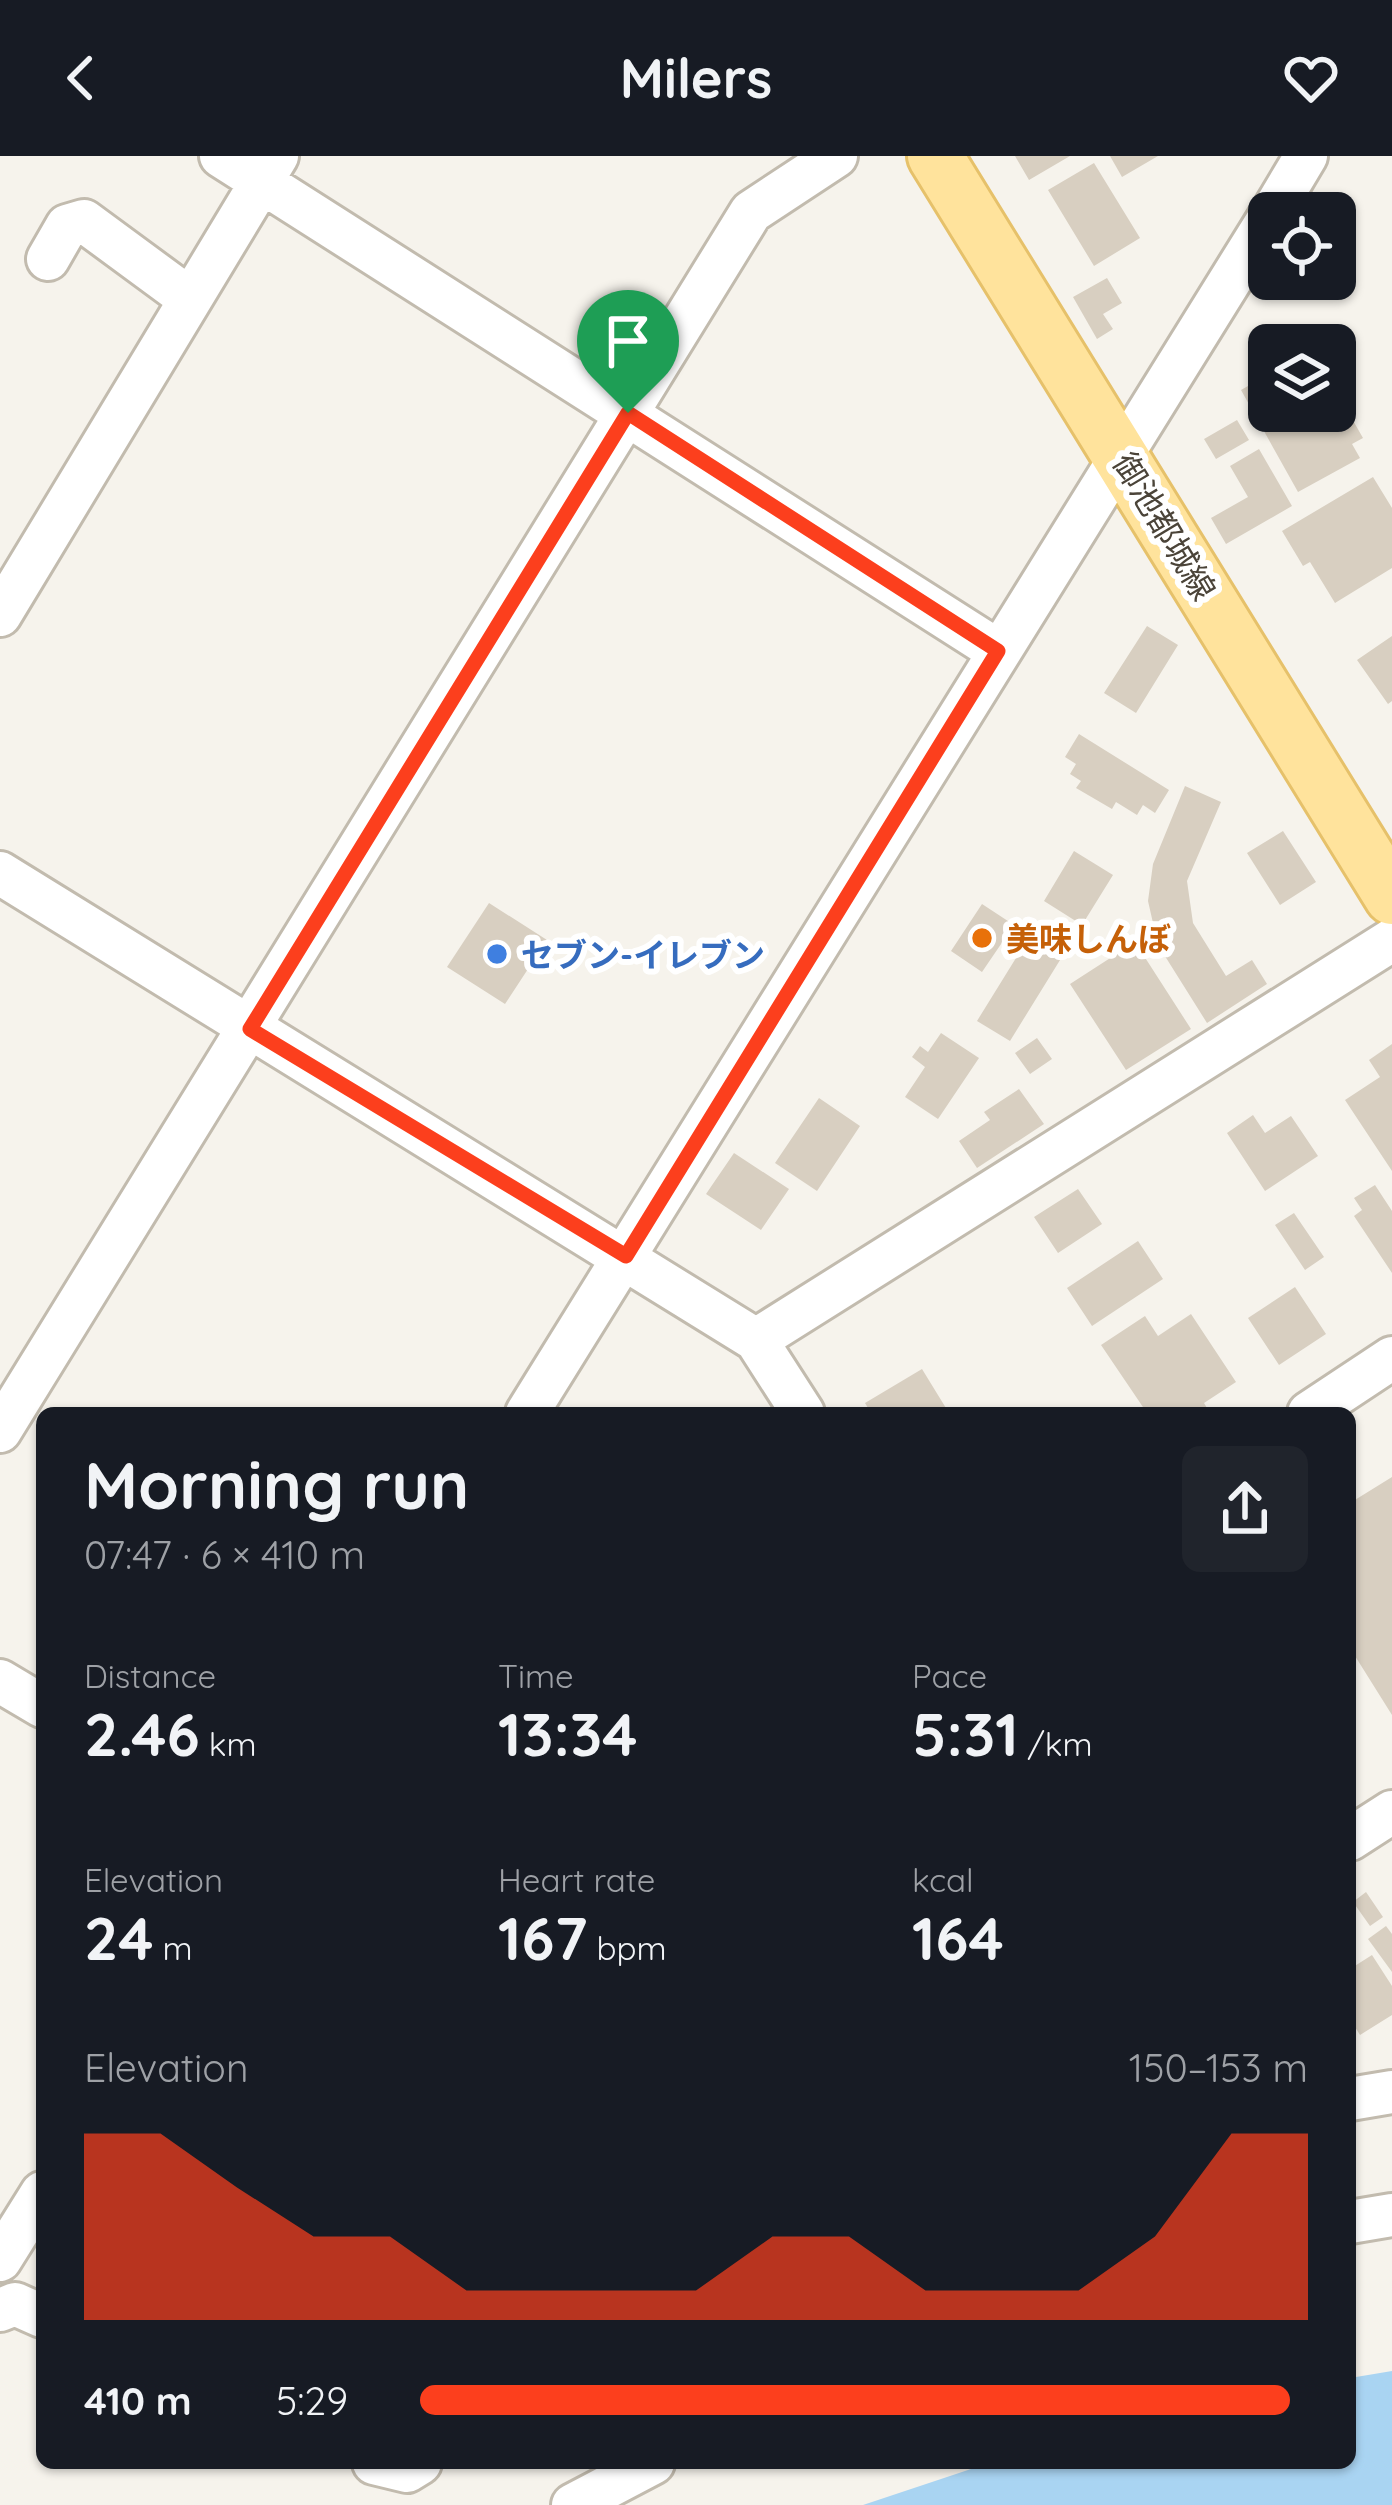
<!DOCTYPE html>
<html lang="en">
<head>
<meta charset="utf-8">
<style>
  :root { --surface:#171b24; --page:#20242c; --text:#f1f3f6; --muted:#9ea1a6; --accent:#fc3f1d }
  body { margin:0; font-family:Quicksand,"Noto Sans JP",sans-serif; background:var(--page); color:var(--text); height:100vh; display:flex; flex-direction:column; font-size:45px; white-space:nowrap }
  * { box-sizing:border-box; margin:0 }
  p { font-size:39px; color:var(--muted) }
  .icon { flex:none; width:66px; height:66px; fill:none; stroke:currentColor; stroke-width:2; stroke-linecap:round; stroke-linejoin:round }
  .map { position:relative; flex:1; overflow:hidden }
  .side { position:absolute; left:36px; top:1251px; width:1320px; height:1062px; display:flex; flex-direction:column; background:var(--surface); border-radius:18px; box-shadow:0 3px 9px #0004 }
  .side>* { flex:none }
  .fabs { position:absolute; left:1248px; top:36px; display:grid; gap:24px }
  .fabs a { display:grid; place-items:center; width:108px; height:108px; border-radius:18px; background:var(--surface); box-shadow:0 3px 9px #0004; font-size:60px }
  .pin { position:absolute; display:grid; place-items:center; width:102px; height:102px; color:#fff; margin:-123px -51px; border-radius:50% 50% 50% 0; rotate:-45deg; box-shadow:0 0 12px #0007 }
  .pin .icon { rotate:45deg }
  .round { display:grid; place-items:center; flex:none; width:126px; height:126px; border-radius:18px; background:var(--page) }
  .head { display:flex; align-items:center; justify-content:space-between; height:204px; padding:0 48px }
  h1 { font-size:66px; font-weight:700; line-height:90px }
  .figures { display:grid; grid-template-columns:repeat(3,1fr); gap:18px; height:204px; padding:12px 48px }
  .figures div { display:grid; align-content:center }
  .figures b { font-size:60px; font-weight:700 }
  .figures small { font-size:33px; font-weight:400 }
  .figures p { font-size:33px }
  .chart { height:336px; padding:24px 48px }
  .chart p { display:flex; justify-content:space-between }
  .chart svg { width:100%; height:216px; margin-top:12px; fill:var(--accent); opacity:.7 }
  ul { padding:0 48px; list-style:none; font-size:39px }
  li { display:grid; grid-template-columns:192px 144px 1fr; align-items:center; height:90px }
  li i { height:30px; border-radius:15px; background:var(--accent) }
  header { display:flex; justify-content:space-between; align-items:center; height:156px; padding:0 48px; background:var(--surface); font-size:54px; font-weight:700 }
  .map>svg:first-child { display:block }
  .water { fill:#a9d4f2 }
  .building { fill:#d8cfc1 }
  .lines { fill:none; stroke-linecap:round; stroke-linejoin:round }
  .minor-casing { stroke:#c2bbae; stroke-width:48 }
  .major-casing { stroke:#e6c16a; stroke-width:60 }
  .minor { stroke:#fff; stroke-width:42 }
  .major { stroke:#ffe39c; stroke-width:54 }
  .route-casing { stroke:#fff; stroke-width:24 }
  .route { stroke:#fc3f1d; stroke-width:15 }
  .food-dot { fill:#e8710a; stroke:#fff; stroke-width:4.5 }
  .shop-dot { fill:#3f7fe0; stroke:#fff; stroke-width:4.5 }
  .labels { text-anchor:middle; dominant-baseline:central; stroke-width:12; stroke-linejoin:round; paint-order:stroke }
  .street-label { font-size:33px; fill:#4b4439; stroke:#fff }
  .food-label { font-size:33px; font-weight:bold; fill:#c56008; stroke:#fff; text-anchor:start }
  .shop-label { font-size:33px; font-weight:bold; fill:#366cbe; stroke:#fff; text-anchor:start }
</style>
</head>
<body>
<header><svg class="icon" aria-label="back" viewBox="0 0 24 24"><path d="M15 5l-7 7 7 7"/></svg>Milers<svg class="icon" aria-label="heart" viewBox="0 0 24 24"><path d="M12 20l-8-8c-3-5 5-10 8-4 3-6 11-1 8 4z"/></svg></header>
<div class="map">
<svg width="1392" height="2349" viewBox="0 0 1392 2349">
  <rect width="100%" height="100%" fill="#f6f3ec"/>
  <!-- water -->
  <path class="water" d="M1392 2215V2349H863L989 2307H1350V2222Z"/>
  <!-- building -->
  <path class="building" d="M1015 0H1070L1029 24Z
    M1110 0H1158L1122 21Z
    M1094 7 1140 82 1094 110 1048 34Z
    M1107 122 1122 147 1103 158 1113 173 1097 183 1073 141Z
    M1269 218V255H1335V233L1363 282 1352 288 1360 302 1298 336 1241 234Z
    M1237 264 1249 284 1216 303 1204 283Z
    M1259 293 1292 350 1226 388 1211 362 1248 341 1230 310Z
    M1373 321 1392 352V412L1335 447 1310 406 1303 410 1282 375Z
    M1147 470 1178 489 1136 557 1104 537Z
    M1392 480V545L1388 548 1357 504Z
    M1079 578 1169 634 1155 657 1143 649 1137 659 1116 646 1112 653 1076 632 1081 625 1070 618 1076 608 1065 601Z
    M1185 630 1221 646 1187 725 1193 767 1226 820 1252 804 1267 828 1207 867 1158 789 1148 745 1153 708Z
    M1283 675 1316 726 1280 749 1247 697Z
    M1074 695 1113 719 1082 769 1044 745Z
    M489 747 547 784 505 848 447 811Z
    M982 748 1014 769 982 816 951 795Z
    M1032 776 1065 796 1010 885 977 865Z
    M1135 786 1191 873 1126 914 1070 828Z
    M941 877 979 902 938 963 905 941 925 911 912 901 920 890 928 896Z
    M1037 882 1052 903 1030 918 1015 897Z
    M1392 888V1015L1345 944 1380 921 1369 904Z
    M1019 933 1044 968 977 1012 959 985 990 964 984 956Z
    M819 942 860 970 817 1035 775 1007Z
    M1253 959 1265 977 1291 960 1318 1000 1265 1035 1227 977Z
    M734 997 789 1033 761 1074 706 1038Z
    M1375 1029 1392 1055V1117L1354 1060 1362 1054 1354 1042Z
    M1078 1033 1102 1068 1058 1097 1034 1061Z
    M1294 1057 1324 1101 1305 1114 1275 1069Z
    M1138 1085 1163 1123 1092 1170 1067 1132Z
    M1295 1131 1326 1178 1279 1209 1248 1162Z
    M1191 1158 1236 1226 1204 1247 1210 1257H1147L1101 1189 1145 1160 1158 1180Z
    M922 1213 949 1257H871L865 1247Z
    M1392 1321V1559L1350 1492V1347Z
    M1366 1736 1383 1761 1370 1770 1353 1746Z
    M1386 1770 1392 1778V1816L1368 1783Z
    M1372 1799 1392 1830V1859L1360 1879 1350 1863V1813Z"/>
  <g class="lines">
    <defs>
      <path id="minor" d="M221 0 998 495
        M1272 57 1306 0
        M48 103 67 70 84 65 190 143
        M0 459 277 0
        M0 717 756 1184 803 1257
        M756 1184 1392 784
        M527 1257 1269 62
        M1309 1257 1392 1202
        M0 1275 751 56 836 0
        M0 1525 42 1550
        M1350 1683 1392 1656
        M1350 1943 1392 1936
        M1350 2066 1392 2059
        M0 2104 42 2037
        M0 2154 15 2148 42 2160
        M374 2307 407 2315 420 2307
        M573 2349 653 2307"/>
      <path id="major" d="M935 0 1392 741"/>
    </defs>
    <!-- minor casing -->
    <use href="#minor" class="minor-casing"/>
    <!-- major casing -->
    <use href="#major" class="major-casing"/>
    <!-- minor -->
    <use href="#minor" class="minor"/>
    <!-- major -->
    <use href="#major" class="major"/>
  </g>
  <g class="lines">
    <defs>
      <path id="route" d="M628 257 998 495 626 1100 250 873Z"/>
    </defs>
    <!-- route casing -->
    <use href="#route" class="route-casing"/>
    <!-- route -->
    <use href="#route" class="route"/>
  </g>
  <!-- markers -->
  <circle class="food-dot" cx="982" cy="782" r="12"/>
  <circle class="shop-dot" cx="497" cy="798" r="12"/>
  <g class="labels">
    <!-- street labels -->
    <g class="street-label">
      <text transform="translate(1165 370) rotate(59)">御池都城線</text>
    </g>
    <!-- food labels -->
    <g class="food-label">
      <text x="1006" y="782">美味しんぼ</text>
    </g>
    <!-- shop labels -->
    <g class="shop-label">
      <text x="521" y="798">セブン-イレブン</text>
    </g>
  </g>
</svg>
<div class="fabs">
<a><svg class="icon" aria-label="locate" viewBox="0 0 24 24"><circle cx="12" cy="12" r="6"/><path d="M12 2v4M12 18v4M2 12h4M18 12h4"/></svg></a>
<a><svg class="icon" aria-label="layers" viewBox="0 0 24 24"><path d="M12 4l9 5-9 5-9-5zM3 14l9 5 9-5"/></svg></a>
</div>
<div class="pin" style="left:628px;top:257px;background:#1e9e55"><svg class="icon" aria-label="arrive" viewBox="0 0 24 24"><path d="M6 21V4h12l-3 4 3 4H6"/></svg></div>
<section class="side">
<div class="head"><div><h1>Morning run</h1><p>07:47 · 6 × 410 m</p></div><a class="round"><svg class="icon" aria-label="share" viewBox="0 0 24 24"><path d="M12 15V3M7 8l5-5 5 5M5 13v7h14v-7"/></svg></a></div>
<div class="figures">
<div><p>Distance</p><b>2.46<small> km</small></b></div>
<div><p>Time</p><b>13:34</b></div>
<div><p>Pace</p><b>5:31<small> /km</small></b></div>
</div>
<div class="figures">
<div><p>Elevation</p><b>24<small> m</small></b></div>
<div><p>Heart rate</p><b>167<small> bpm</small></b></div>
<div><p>kcal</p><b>164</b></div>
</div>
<div class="chart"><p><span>Elevation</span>150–153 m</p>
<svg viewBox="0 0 160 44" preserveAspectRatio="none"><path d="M0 44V6L10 6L20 17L30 27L40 27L50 38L60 38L70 38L80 38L90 27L100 27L110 38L120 38L130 38L140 27L150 6L160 6V44z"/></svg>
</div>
<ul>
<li><b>410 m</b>5:29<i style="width:98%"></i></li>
</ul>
</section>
</div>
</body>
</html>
